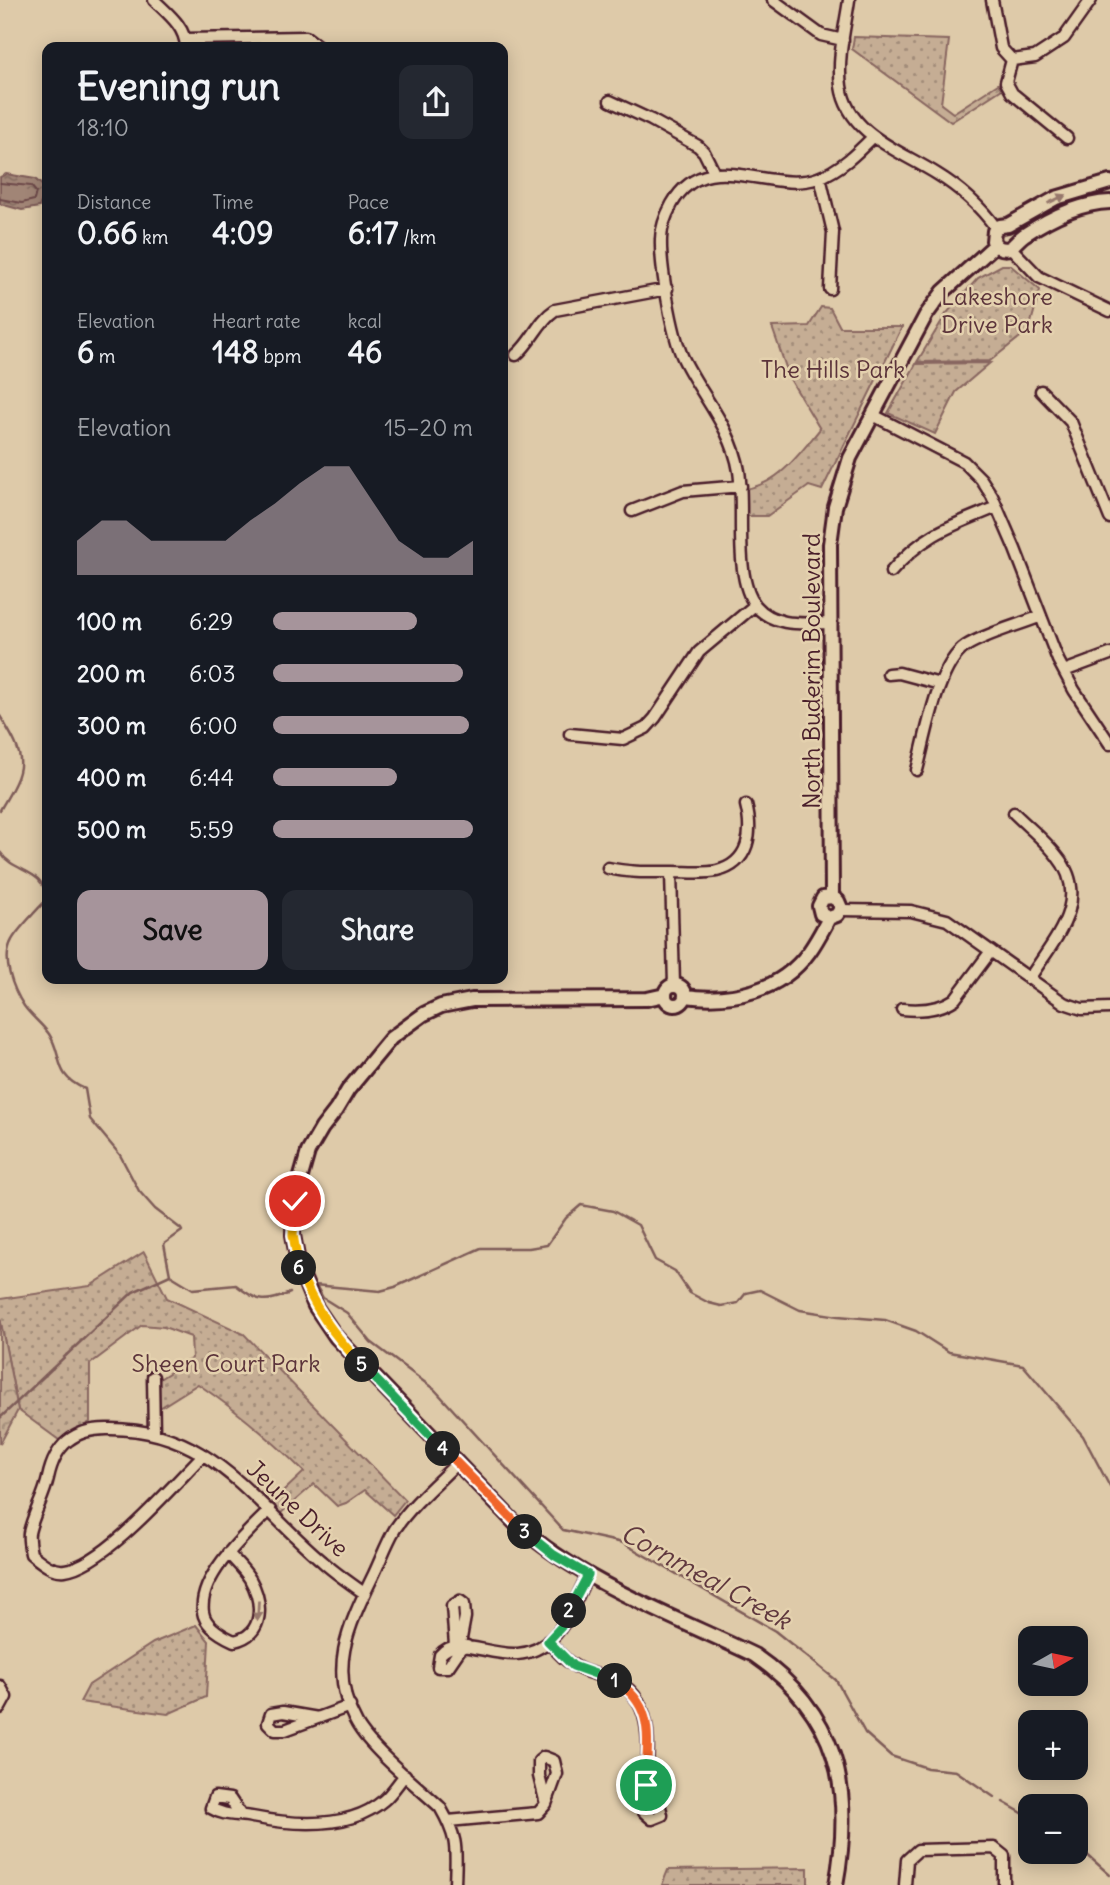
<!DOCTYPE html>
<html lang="en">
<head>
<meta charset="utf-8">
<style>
  :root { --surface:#171b24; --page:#242831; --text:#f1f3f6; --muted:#9ea1a6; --accent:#a6949b }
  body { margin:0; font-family:Delius,sans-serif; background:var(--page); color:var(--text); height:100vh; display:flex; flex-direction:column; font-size:26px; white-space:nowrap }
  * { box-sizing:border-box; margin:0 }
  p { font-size:23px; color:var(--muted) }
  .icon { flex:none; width:38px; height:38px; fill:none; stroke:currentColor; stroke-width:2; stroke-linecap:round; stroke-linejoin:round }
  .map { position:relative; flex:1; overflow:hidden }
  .panel { position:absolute; left:42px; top:42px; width:466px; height:942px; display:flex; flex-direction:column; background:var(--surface); border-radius:14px; box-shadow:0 4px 18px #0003 }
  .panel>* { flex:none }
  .needle { width:46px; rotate:81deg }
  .fabs { position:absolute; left:1018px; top:1626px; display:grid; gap:14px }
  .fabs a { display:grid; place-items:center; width:70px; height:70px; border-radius:14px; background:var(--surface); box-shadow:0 4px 18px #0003; font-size:35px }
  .pin { position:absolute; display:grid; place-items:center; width:60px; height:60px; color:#fff; margin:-30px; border:4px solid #fff; border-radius:50%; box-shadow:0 2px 7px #0007 }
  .km { position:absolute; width:35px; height:35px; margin:-18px; border-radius:50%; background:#222; color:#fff; font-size:19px; line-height:35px; text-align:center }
  .round { display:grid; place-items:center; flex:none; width:74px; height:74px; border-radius:14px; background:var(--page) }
  .overview { display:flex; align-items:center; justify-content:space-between; height:119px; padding:0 35px }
  h1 { font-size:38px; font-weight:700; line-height:52px }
  .stats { display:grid; grid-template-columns:repeat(3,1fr); gap:10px; height:119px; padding:7px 35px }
  .stats div { display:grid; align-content:center }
  .stats b { font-size:30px; font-weight:700 }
  .stats small { font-size:19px; font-weight:400 }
  .stats p { font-size:19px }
  .chart { height:196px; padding:14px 35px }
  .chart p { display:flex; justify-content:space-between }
  .chart svg { width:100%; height:126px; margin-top:7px; fill:var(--accent); opacity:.7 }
  .primary-button { display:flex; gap:14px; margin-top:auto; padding:14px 35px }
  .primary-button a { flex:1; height:80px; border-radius:14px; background:var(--accent); color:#111; font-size:28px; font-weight:700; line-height:80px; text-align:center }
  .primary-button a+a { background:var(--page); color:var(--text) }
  ul { padding:0 35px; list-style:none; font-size:23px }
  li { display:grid; grid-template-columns:112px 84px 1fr; align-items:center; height:52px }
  li i { height:18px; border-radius:9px; background:var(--accent) }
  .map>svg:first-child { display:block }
  .grass { fill:url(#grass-dots); stroke:#886660; stroke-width:2 }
  .forest { fill:url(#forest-crowns); stroke:#886660; stroke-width:2 }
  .water { fill:url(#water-ripples); stroke:#7e5c58; stroke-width:2 }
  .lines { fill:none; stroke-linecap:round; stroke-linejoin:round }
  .shore { stroke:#6d4849; stroke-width:2 }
  .stream { stroke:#7e5c58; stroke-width:2.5 }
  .minor-casing { stroke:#4a1f2b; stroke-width:15 }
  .tertiary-casing { stroke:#4a1f2b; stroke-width:18 }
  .minor { stroke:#e4d1ae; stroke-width:10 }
  .tertiary { stroke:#e4d1ae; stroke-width:12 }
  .oneway { fill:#97786c }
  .split-1-casing { stroke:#fff; stroke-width:14 }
  .split-2-casing { stroke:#fff; stroke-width:14 }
  .split-3-casing { stroke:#fff; stroke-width:14 }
  .split-4-casing { stroke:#fff; stroke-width:14 }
  .split-5-casing { stroke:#fff; stroke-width:14 }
  .split-6-casing { stroke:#fff; stroke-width:14 }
  .split-7-casing { stroke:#fff; stroke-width:14 }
  .split-1 { stroke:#f0652b; stroke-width:9 }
  .split-2 { stroke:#22a559; stroke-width:9 }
  .split-3 { stroke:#22a559; stroke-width:9 }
  .split-4 { stroke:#f0652b; stroke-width:9 }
  .split-5 { stroke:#22a559; stroke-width:9 }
  .split-6 { stroke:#f5b400; stroke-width:9 }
  .split-7 { stroke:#f5b400; stroke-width:9 }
  .labels { text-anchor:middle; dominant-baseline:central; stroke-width:5; stroke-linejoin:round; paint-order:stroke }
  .park-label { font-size:24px; fill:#5c343b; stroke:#e4d1ae }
  .street-label { font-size:24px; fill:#4a1f2b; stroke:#e4d1ae }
  .water-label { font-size:26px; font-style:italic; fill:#60383e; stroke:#e4d1ae }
</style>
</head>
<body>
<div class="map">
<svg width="1110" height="1885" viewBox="0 0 1110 1885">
  <defs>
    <pattern id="grass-dots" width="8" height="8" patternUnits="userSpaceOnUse" patternTransform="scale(1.75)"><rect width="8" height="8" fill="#c5ad94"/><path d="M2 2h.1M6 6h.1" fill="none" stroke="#a28c79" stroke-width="1.8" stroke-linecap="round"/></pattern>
    <pattern id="forest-crowns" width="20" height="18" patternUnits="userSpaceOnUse" patternTransform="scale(1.75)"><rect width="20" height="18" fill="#c5ad94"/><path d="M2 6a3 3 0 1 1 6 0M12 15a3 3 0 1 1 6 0" fill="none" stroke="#a28c79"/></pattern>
    <pattern id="water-ripples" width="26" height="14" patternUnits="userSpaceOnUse" patternTransform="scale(1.75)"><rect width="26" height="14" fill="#a18576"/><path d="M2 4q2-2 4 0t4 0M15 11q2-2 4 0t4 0" fill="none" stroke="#856c61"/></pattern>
  </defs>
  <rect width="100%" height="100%" fill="#decaa9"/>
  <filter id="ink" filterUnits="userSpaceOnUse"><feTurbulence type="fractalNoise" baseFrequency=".0143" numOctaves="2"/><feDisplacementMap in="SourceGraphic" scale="14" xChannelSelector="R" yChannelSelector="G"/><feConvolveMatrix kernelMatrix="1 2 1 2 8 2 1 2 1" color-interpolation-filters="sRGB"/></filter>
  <g filter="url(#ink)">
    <!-- grass -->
    <path class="grass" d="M854 37 949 40 941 104 953 113 998 84 1002 89 951 122 852 49Z
      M1002 265H1010L1040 290 1029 330 990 361 917 362 946 314 978 278Z
      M821 307 830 308 840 327H902L822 490 809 486 767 516H745V489C779 484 799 454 820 429L790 379 772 327 809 326Z
      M990 363 956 392 935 434 888 413 916 364Z
      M144 1252 167 1298 244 1334 405 1500 393 1515 365 1490 346 1503 337 1506 314 1484 280 1514 269 1505 304 1472C272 1440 236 1410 198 1384L158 1409 155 1382 192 1358 191 1337 164 1327 142 1325 90 1364V1422L59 1440 18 1410 0 1318V1299L90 1286Z
      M196 1625 209 1641 206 1697 168 1714 80 1702 89 1685 153 1643Z
      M808 1868V1885H662L668 1870Z"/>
    <!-- forest -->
    <path class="forest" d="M0 1318 18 1410 0 1444Z"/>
    <!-- water -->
    <path class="water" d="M6 174 35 179 44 187 43 197 39 207 22 210 0 204V177Z"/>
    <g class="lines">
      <!-- shore -->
      <path class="shore" d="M0 183 31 186 36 192 34 200 22 203 0 199"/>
      <!-- stream -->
      <path class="stream" d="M0 716C27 760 27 765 0 810
        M0 852C14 874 43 867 47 899 39 908 17 930 12 940 1 959 13 989 24 1006 31 1016 42 1024 49 1034 64 1057 52 1075 85 1089L90 1119 120 1155 139 1191 155 1209 181 1229 182 1231 164 1244 170 1275 193 1289 236 1285C257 1302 265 1304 290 1293
        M314 1285 380 1291 395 1287 481 1248H529L547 1245 566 1218 581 1205 613 1211 638 1225 655 1260 675 1271 690 1293 709 1303 721 1306 738 1303 746 1293 760 1290 800 1310 838 1316 885 1320 916 1331 949 1352 1023 1365 1083 1436 1110 1487
        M317 1287 323 1298 347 1313 371 1342 435 1390 563 1530 623 1543 775 1631 836 1680 865 1733 891 1756 927 1768 956 1771 994 1797
        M0 1418 133 1292 170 1275
        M1003 1802 1031 1818
        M1076 1845 1110 1875"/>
      <defs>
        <path id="minor" d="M154 0C168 14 185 26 186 47
          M773 0 821 35 843 40
          M849 0C845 28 837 58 841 86 848 135 901 151 937 174 960 188 980 206 996 228
          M992 0 1001 48 1012 60 1006 82 1012 93 1067 138
          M185 39 306 37 319 47
          M1012 60 1035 57 1064 38 1091 0
          M610 101 651 120 698 146 704 152 715 174
          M820 177 833 232 830 289
          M1011 248 1039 277 1110 311
          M516 355C532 342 538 321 555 310L667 289
          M1041 391 1071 422 1110 518
          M873 415 964 462 981 479 992 496 1015 549 1058 660 1074 690 1110 744
          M632 511 683 491 741 486
          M891 572C923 534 953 525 997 507
          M831 623C805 623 775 628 756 606 733 578 745 509 739 471 732 428 702 397 683 358 672 335 660 266 661 239 661 227 666 215 672 204 706 144 769 195 818 178 840 170 857 153 873 137
          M1064 671 1110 654
          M888 674 899 673 940 684
          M570 734 623 739 646 728 655 718 699 652 755 605
          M917 770C926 737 937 665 966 646 985 634 1019 625 1041 616
          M1014 813C1028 827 1045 840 1057 856 1093 900 1053 941 1029 979
          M608 868C630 873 652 872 674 872 687 872 704 874 717 871 750 863 753 832 746 805
          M671 872 674 985
          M840 910 911 911 947 920 1064 1003 1082 1009 1110 1008
          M902 1009C920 1011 939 1010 955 999L991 951
          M153 1377 154 1433
          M203 1455C173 1485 105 1565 65 1570 52 1572 41 1562 31 1554 30 1548 28 1540 29 1533 33 1514 44 1497 48 1478 55 1445 73 1429 107 1429 211 1427 252 1502 322 1561 335 1573 350 1583 364 1593
          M228 1553C235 1561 244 1569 250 1579 263 1602 265 1635 234 1641 223 1636 205 1626 203 1612 198 1576 247 1533 270 1510
          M548 1641C561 1656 572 1668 591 1673 598 1675 605 1677 612 1679 664 1701 644 1768 644 1812L652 1819 662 1815 658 1799 646 1785
          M455 1645 452 1606 460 1601 464 1604 465 1617 459 1649
          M467 1646 461 1648 448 1667H438L440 1655C462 1627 512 1678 552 1638 569 1622 577 1595 588 1575
          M0 1686 6 1697 0 1708
          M318 1718 283 1712 271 1714 268 1723 275 1730H285L350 1706
          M240 1814 230 1799 215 1797 211 1808C224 1816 237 1814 252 1817 293 1825 350 1830 384 1800 392 1793 398 1783 405 1775
          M448 1821 538 1813 546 1804 557 1774 554 1761 544 1757 539 1761V1776L546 1804
          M455 1885C456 1849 459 1840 440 1807 417 1786 372 1750 357 1724 327 1671 348 1627 372 1578 380 1562 386 1544 395 1529 412 1504 436 1484 457 1463
          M905 1885 907 1860 918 1850 994 1848 1004 1856V1885"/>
        <path id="tertiary" d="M1110 182 1056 198 1008 225 1000 226 994 231 993 241 998 247C1012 253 1014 242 1024 235 1048 219 1080 203 1110 202
          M832 897 830 544 835 507 850 458 926 315 943 292 995 245
          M829 918 821 914 819 906 823 898 832 897
          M829 918 837 915 841 908 838 901 832 897
          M665 995a10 10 0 1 1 20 0a10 10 0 1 1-20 0Z
          M665 995 647 999 472 1000 441 1006 424 1014 391 1038 348 1090 336 1110 322 1128 308 1152 294 1201 293 1235 299 1267 315 1306 336 1337 516 1524C584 1584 673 1616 754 1655 838 1713 854 1788 836 1885
          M685 996C732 1002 780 992 809 952 817 941 823 929 829 918"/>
      </defs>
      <!-- minor casing -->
      <use href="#minor" class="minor-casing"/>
      <!-- tertiary casing -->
      <use href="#tertiary" class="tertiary-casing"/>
      <!-- minor -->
      <use href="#minor" class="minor"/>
      <!-- tertiary -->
      <use href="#tertiary" class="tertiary"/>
    </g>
    <!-- one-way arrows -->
    <defs><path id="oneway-solid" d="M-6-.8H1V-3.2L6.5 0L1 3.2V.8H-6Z" transform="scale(1.75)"/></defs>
    <g class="oneway">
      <use href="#oneway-solid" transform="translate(1057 199) rotate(-25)"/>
      <use href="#oneway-solid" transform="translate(258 1611) rotate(93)"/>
    </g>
  </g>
  <g class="lines" filter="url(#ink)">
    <defs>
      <path id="split-1" d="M615 1681C658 1706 646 1744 646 1785"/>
      <path id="split-2" d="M569 1611 561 1627 548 1641 573 1666 615 1681"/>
      <path id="split-3" d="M525 1532 554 1555 588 1575 569 1611"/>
      <path id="split-4" d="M443 1449 525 1532"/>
      <path id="split-5" d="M362 1365 443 1449"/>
      <path id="split-6" d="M299 1268C313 1308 334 1335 362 1365"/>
      <path id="split-7" d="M295 1201 293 1235 299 1268"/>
    </defs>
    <!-- split-1 casing -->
    <use href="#split-1" class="split-1-casing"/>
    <!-- split-2 casing -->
    <use href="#split-2" class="split-2-casing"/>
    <!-- split-3 casing -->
    <use href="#split-3" class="split-3-casing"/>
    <!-- split-4 casing -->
    <use href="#split-4" class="split-4-casing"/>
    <!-- split-5 casing -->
    <use href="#split-5" class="split-5-casing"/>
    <!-- split-6 casing -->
    <use href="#split-6" class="split-6-casing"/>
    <!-- split-7 casing -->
    <use href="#split-7" class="split-7-casing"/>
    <!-- split-1 -->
    <use href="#split-1" class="split-1"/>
    <!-- split-2 -->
    <use href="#split-2" class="split-2"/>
    <!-- split-3 -->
    <use href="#split-3" class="split-3"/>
    <!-- split-4 -->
    <use href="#split-4" class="split-4"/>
    <!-- split-5 -->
    <use href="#split-5" class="split-5"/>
    <!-- split-6 -->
    <use href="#split-6" class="split-6"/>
    <!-- split-7 -->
    <use href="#split-7" class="split-7"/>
  </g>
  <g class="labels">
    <!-- park labels -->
    <g class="park-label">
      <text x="997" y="296">Lakeshore<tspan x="997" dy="28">Drive Park</tspan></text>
      <text x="833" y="369">The Hills Park</text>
      <text x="226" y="1363">Sheen Court Park</text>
    </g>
    <!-- street labels -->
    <g class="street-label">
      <text transform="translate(811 671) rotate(-90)">North Buderim Boulevard</text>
      <text transform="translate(298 1508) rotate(43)">Jeune Drive</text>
    </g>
    <!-- water labels -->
    <g class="water-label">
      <text transform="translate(706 1576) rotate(29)">Cornmeal Creek</text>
    </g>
  </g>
</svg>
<div class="fabs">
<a><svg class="needle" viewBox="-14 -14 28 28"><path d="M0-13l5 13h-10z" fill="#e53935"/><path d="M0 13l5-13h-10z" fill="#9ea1a6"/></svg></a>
<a>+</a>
<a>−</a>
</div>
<div class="pin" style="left:646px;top:1785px;background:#1e9e55"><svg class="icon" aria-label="arrive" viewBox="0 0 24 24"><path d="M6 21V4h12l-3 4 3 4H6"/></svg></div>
<div class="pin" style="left:295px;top:1201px;background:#d93025"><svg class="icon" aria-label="check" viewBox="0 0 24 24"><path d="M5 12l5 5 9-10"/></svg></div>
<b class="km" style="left:615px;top:1681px">1</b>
<b class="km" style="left:569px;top:1611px">2</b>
<b class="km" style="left:525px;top:1532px">3</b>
<b class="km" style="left:443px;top:1449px">4</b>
<b class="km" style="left:362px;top:1365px">5</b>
<b class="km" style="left:299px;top:1268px">6</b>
<section class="panel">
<div class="overview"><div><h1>Evening run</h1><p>18:10</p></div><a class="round"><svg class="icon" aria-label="share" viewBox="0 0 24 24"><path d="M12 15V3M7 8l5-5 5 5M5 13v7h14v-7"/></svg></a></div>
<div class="stats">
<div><p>Distance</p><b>0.66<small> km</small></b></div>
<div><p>Time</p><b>4:09</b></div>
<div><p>Pace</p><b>6:17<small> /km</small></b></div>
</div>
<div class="stats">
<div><p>Elevation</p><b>6<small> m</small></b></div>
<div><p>Heart rate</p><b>148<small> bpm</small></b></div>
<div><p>kcal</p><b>46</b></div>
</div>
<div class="chart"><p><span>Elevation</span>15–20 m</p>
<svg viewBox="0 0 160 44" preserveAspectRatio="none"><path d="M0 44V32L10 25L20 25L30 32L40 32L50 32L60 32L70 25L80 19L90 12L100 6L110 6L120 19L130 32L140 38L150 38L160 32V44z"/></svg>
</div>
<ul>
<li><b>100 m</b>6:29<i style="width:72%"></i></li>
<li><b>200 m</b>6:03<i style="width:95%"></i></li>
<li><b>300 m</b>6:00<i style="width:98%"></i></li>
<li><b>400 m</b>6:44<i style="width:62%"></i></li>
<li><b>500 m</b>5:59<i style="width:100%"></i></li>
</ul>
<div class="primary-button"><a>Save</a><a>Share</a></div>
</section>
</div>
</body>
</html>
